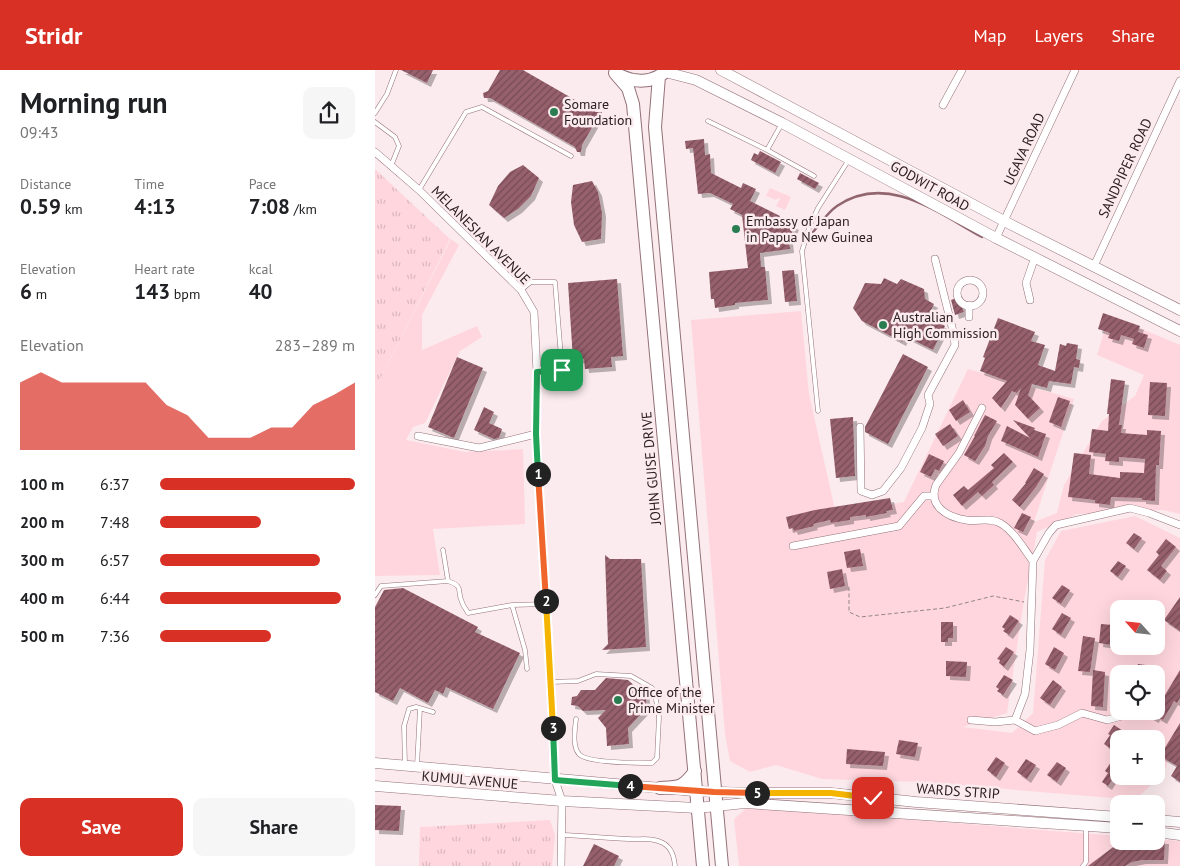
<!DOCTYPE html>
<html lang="en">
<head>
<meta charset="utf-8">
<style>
  :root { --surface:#fff; --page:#f6f6f6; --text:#202124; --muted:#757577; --accent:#d93025 }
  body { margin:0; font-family:"PT Sans",sans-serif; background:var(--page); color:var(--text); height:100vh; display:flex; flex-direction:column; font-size:19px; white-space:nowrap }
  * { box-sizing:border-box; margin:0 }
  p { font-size:16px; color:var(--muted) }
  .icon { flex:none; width:28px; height:28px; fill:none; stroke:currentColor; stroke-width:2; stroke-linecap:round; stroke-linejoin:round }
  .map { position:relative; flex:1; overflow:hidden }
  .sheet { display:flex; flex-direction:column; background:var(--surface); width:375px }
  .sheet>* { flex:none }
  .needle { width:32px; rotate:297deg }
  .controls { position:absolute; left:735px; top:530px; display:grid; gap:10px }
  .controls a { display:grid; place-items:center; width:55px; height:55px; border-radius:10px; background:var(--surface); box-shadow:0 5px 20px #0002; font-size:25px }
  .pin { position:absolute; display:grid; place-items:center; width:42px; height:42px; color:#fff; margin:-21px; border-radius:10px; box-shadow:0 2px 8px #0006 }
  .km { position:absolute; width:25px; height:25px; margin:-12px; border-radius:50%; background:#222; color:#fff; font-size:14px; line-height:25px; text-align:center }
  .round { display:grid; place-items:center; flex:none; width:52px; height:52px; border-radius:10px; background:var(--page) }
  .overview { display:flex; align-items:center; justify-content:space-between; height:85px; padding:0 20px }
  h1 { font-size:28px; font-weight:700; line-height:38px }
  .metrics { display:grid; grid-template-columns:repeat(3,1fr); gap:8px; height:85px; padding:5px 20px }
  .metrics div { display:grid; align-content:center }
  .metrics b { font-size:21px; font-weight:700 }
  .metrics small { font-size:14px; font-weight:400 }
  .metrics p { font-size:14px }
  .chart { height:140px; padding:10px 20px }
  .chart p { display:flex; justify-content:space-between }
  .chart svg { width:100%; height:90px; margin-top:5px; fill:var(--accent); opacity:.7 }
  .button { display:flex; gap:10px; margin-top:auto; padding:10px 20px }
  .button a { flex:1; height:58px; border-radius:10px; background:var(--accent); color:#fff; font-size:20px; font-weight:700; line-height:58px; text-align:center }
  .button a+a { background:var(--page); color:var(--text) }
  ul { padding:0 20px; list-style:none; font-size:16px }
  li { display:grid; grid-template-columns:80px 60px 1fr; align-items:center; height:38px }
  li i { height:12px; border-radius:6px; background:var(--accent) }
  header { display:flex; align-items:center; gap:30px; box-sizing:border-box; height:70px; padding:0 25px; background:var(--accent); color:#fff }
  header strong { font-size:24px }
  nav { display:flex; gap:28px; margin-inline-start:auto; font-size:18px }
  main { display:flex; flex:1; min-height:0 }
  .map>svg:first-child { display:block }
  .grass { fill:#ffd6de; fill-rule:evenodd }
  .park { fill:url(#park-tufts) }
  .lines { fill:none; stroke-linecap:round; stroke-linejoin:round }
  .stream { stroke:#92666e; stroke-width:2.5 }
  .building { fill:url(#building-hatch); filter:url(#shadow) }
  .lane-casing { stroke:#937178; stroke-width:5 }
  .street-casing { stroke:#937178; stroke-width:8 }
  .secondary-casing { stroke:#937178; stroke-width:11 }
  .highway-casing { stroke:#937178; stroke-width:14 }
  .path { stroke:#938587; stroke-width:1; stroke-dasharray:4 2.5; stroke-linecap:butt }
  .lane { stroke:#fff; stroke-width:4 }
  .street { stroke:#fff; stroke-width:7 }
  .secondary { stroke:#fff; stroke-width:10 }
  .highway { stroke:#fff; stroke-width:12 }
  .split-1-casing { stroke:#fff; stroke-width:10 }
  .split-2-casing { stroke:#fff; stroke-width:10 }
  .split-3-casing { stroke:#fff; stroke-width:10 }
  .split-4-casing { stroke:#fff; stroke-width:10 }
  .split-5-casing { stroke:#fff; stroke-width:10 }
  .split-6-casing { stroke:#fff; stroke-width:10 }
  .split-1 { stroke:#22a559; stroke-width:6 }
  .split-2 { stroke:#f0652b; stroke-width:6 }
  .split-3 { stroke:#f5b400; stroke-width:6 }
  .split-4 { stroke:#22a559; stroke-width:6 }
  .split-5 { stroke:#f0652b; stroke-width:6 }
  .split-6 { stroke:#f5b400; stroke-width:6 }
  .poi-dot { fill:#297d50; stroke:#fbebee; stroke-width:2 }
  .labels { text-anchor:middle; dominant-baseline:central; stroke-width:5; stroke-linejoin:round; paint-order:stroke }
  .poi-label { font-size:14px; fill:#2d2022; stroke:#fbebee; text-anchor:start }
  .street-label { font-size:14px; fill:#2d2022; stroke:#fbebee }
</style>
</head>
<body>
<header>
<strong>Stridr</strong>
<nav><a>Map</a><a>Layers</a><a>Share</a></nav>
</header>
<main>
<section class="sheet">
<div class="overview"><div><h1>Morning run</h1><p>09:43</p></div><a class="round"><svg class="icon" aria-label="share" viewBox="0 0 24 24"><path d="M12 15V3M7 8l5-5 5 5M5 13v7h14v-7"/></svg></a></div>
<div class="metrics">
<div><p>Distance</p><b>0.59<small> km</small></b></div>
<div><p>Time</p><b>4:13</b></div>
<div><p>Pace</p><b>7:08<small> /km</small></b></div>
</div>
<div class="metrics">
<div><p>Elevation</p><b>6<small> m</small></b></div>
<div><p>Heart rate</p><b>143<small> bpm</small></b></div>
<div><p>kcal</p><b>40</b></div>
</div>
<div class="chart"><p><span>Elevation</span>283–289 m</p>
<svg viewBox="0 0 160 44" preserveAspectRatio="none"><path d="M0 44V11L10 6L20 11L30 11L40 11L50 11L60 11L70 22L80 27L90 38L100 38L110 38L120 33L130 33L140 22L150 17L160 11V44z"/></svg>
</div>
<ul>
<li><b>100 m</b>6:37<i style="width:100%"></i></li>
<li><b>200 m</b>7:48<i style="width:52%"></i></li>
<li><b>300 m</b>6:57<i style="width:82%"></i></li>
<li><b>400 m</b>6:44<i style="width:93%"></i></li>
<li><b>500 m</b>7:36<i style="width:57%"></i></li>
</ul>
<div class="button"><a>Save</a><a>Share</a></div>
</section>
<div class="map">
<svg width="805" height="796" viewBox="0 0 805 796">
  <defs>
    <pattern id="park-tufts" width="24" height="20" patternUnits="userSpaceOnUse" patternTransform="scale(1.25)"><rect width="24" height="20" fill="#ffd6de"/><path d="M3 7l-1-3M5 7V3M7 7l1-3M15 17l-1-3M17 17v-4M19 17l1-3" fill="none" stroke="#dbb7be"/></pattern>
    <pattern id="building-hatch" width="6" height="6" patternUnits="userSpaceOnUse" patternTransform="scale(1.25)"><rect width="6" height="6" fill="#97616d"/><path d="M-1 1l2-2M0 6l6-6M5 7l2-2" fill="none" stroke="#754b54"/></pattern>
    <filter id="shadow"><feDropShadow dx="4" dy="4" stdDeviation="0" flood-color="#0004"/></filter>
  </defs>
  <rect width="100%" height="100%" fill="#fbebee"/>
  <!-- grass -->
  <path class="grass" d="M395 118 416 127 410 140 401 136 405 129 403 128 401 130 391 126Z
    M76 169 84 175 47 245V280L102 256 107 267 85 281 50 353 38 357 31 370 90 382 148 379 150 454 58 459 65 505 0 506V319Z
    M426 241 434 324 461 444 529 432 593 299 699 329 659 452 682 443 689 415 727 351 760 326 769 305 722 285 734 245 805 275V444L788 440 702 444 662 462 649 531 632 643 588 657 637 663 658 643 670 490 686 461 760 446 805 468V655L789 703 760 730 548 712 447 709 401 695 375 702 355 691 350 664 316 250ZM744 539H781V576H744ZM744 604H781V641H744ZM744 669H781V706H744Z
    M373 737 744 766V771H781V769L805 771V796H364L359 749Z"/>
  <!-- park -->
  <path class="park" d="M0 99 75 169 0 319Z
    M175 750 180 765 177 796H44L45 757Z"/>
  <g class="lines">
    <!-- stream -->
    <path class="stream" d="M438 162C445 154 453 142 462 136 512 102 563 143 607 167"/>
  </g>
  <!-- building -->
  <path class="building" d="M26 0H58L52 13Z
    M125 0H148L221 42H227V48L222 49 207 75 206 82H202L200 77 115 28H109L108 23 113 21Z
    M329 69 330 85 335 84 336 103 366 118 368 113 381 119 375 131 405 146 404 148 420 156 414 169 415 179 385 183 386 197H390L393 230 360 233V235L340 238 339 229H336L334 202 373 198 367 145 355 139 358 134 335 123 323 124 318 78 311 79 310 71Z
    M385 81 406 92 400 103 376 90 379 83 383 85Z
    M148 95 164 108 156 126 143 139 129 148 114 135 123 116 135 102Z
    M425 103 444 113 440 119 422 109Z
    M217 111 223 122 227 143 226 169 207 172 199 155 196 132 198 115Z
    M419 200 422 231 410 232 407 201Z
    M509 208 522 214 526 209 549 219 550 229 559 234 556 240 567 246 565 250 561 251 570 256 558 280 530 266 527 272 487 251 478 238 490 213 506 214Z
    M242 209 248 286 236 287 237 297 210 299 209 289 198 290 193 213Z
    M583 227 589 242 580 245 576 230Z
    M728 243 765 256 763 262 773 265 769 278 757 274 759 269 746 265 744 271 733 268 735 263 723 259Z
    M623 248 660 262 656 271 670 275 663 295 680 301 685 274 691 276 692 273 703 275 701 289 705 290 704 298 699 297 696 314 674 311 672 318 657 314 653 325 665 338 653 349 640 335 646 318 642 323 637 321 626 338 617 328 632 311 605 301 610 288 608 287Z
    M528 284 553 297 513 374 490 362V357Z
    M82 287 108 298 79 368 53 357Z
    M736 309 750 311 744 355H747L746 363 772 365V360L786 361 784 395H781L780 431 767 430V428L736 427 735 435 720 433V430L693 427 699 383 716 385 714 404 745 408V402L769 403 770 389 744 387V392L730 391 731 384 714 382 717 359 733 361 734 344H732Z
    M775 312 792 313 790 346 773 345Z
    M683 327 695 331 686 357 674 352Z
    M588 330 595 342 581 351 574 340Z
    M109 337 119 342 114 353 127 359 124 368 119 369 99 360Z
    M610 345 622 351 613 366 610 376 600 391 589 385 600 366H599Z
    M478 347 480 406 461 408 455 349Z
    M638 350 660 358 659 360 671 364 663 387 626 371 632 356 655 368Z
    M575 354 583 366 568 376 560 364Z
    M629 383 638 392 617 412 619 415 607 426 603 422 587 436 578 425 589 416 593 420 619 398 616 395Z
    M554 384 569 391 564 401 560 399 556 407 545 402Z
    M659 398 669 404 661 417 645 437 637 430 651 413H650Z
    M515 428 518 440 511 441 512 443 491 447V445L475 447V450L456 453 455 450 438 454 439 456 419 461 418 458 414 459 411 447 440 440Z
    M647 443 656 447 648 462 639 458Z
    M759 463 767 468 759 479 751 473Z
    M791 469 801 477 786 496 792 501 785 510 772 500 784 485 781 482Z
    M485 479 488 496 472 498 469 482Z
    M230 485 235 489H266L271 577 227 580 233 574Z
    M743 491 751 496 743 507 735 501Z
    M467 499 470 516 455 519 452 502Z
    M687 515 695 520 686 534 677 528Z
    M28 518 103 557 100 562 145 583 118 639 71 617 68 624 60 620 53 633 25 618 18 631 0 622V537L9 520Z
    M805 527V561L789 550Z
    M687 543 696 548 686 565 677 559Z
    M635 545 644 551 634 565 628 561 630 559 627 557Z
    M566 552H578V568H573V572H566Z
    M726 554 738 555 736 575 724 573Z
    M708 566 720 568 715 602 703 601Z
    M631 577 639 582 629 597 624 593 625 590 622 589Z
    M679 577 689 583 680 600 670 594Z
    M571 591 592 592 591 607 571 606Z
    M763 594 778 596 776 604H761Z
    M718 600 730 602 728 637 716 636Z
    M805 600V628L802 633 799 631 788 650 781 646 780 649 765 641H781V627L787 630Z
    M629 605 638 610 628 625 622 621 624 619 621 617Z
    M231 608 253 610 263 619 270 618 272 641H269L253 658 254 674 232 676 231 658 223 648 231 640 208 641 203 636 196 635 197 627 202 626 206 620H220Z
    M678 610 687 617 675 635 665 628Z
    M805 653V712L796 706 802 696 785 686Z
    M739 655 751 663 747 669H744L742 675 740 673 736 679 729 674 735 665 733 664Z
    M524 670 543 673 540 687 521 684Z
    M472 679 510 682 508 696 471 694Z
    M621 687 630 693 621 707 612 700Z
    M651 689 661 695 652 709 642 702Z
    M682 692 691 698 682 712 672 705Z
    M736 692 744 697V707L740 705 733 716 727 712 733 703 730 701Z
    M0 735 26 736 24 761 0 760Z
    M781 770H790L789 790H767L757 792 750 796H713L741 775 751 771H781Z
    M219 774 244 786 239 796H208Z"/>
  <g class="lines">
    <defs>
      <path id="lane" d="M0 43 12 24 21 0
        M333 51 392 80 406 55
        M0 52 20 67 24 76 16 96
        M392 80 439 106
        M44 120 91 42 107 37 196 86
        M146 220 156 212H180L187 300 162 302
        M443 341 427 181 435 155 443 138 473 91
        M68 480 73 511C90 517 81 520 87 532 88 536 91 539 93 543L137 535 150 580 152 599
        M0 525 6 516 73 511
        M137 535 171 534
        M176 612 203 611 221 604 256 606 277 618 280 624 284 647 282 688 277 693C265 693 211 693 204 684 197 676 200 659 201 649
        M30 695 29 656 34 639 41 637 58 642
        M42 696 45 638
        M188 765C210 766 232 768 254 769 266 770 277 767 288 773 297 778 299 787 300 796
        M708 796 711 792V756"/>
      <path id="street" d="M568 35 587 0
        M0 82 44 120 146 220 159 242 162 302 161 364 176 612 180 710 187 731 186 796
        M621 168 700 0
        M719 196 805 11
        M582 223a13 13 0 1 1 26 0a13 13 0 1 1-26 0Z
        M655 230 651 213 660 187
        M594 247V235
        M607 338 584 383 561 415C553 436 572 447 591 450 602 452 614 447 625 453 639 461 648 478 658 491
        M485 357 486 421 497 425 508 421 526 398 547 358 555 334 553 325 580 275 578 261 560 189
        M43 366 104 378 161 364
        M418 476 524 456 549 426H559
        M596 650 620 652 640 650 650 624 655 580 658 491 674 463 681 455 755 438 774 443 805 455
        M640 650 660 661 683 655 707 643 732 650 747 646"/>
      <path id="secondary" d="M346 0 629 151 805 240
        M290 2 321 10 407 53 621 168 805 261
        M0 693 320 721 369 723H456L541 732 744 747
        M0 716 187 731 322 738 370 733 744 758
        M781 750 805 752
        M781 762 805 765"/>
      <path id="highway" d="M240 3 253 18 258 34 328 796
        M242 4C258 13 278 14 292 0
        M284 6 280 57 347 796
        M285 718C304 717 308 718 320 701"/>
    </defs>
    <!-- lane casing -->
    <use href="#lane" class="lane-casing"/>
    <!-- street casing -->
    <use href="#street" class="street-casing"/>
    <!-- secondary casing -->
    <use href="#secondary" class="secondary-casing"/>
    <!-- highway casing -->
    <use href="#highway" class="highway-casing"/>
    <!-- path -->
    <path class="path" d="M474 517V542L485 547 570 538 618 526 649 532"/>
    <!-- lane -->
    <use href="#lane" class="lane"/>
    <!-- street -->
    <use href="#street" class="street"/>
    <!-- secondary -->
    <use href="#secondary" class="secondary"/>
    <!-- highway -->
    <use href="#highway" class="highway"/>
  </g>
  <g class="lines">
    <defs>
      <path id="split-1" d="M163 404 161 364 162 302 187 300"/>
      <path id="split-2" d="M163 404 171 531"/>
      <path id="split-3" d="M171 531 178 658"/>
      <path id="split-4" d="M178 658 180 710 255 716"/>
      <path id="split-5" d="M255 716 339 722 382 723"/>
      <path id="split-6" d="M382 723H456L498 728"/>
    </defs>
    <!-- split-1 casing -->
    <use href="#split-1" class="split-1-casing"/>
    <!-- split-2 casing -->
    <use href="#split-2" class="split-2-casing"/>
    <!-- split-3 casing -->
    <use href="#split-3" class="split-3-casing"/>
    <!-- split-4 casing -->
    <use href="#split-4" class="split-4-casing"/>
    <!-- split-5 casing -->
    <use href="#split-5" class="split-5-casing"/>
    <!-- split-6 casing -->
    <use href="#split-6" class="split-6-casing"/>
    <!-- split-1 -->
    <use href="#split-1" class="split-1"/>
    <!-- split-2 -->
    <use href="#split-2" class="split-2"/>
    <!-- split-3 -->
    <use href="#split-3" class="split-3"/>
    <!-- split-4 -->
    <use href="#split-4" class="split-4"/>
    <!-- split-5 -->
    <use href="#split-5" class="split-5"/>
    <!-- split-6 -->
    <use href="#split-6" class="split-6"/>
  </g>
  <!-- markers -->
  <g class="poi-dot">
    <circle cx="179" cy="42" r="5"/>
    <circle cx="361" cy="159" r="5"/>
    <circle cx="508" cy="255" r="5"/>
    <circle cx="243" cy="630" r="5"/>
  </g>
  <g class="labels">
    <!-- poi labels -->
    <g class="poi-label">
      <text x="189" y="34">Somare<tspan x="189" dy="16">Foundation</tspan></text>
      <text x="371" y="151">Embassy of Japan<tspan x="371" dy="16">in Papua New Guinea</tspan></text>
      <text x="518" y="247">Australian<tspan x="518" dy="16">High Commission</tspan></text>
      <text x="253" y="622">Office of the<tspan x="253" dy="16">Prime Minister</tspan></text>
    </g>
    <!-- street labels -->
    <g class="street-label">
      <text transform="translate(649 79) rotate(-65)">UGAVA ROAD</text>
      <text transform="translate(750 98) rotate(-65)">SANDPIPER ROAD</text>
      <text transform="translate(555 116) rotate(29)">GODWIT ROAD</text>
      <text transform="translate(106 165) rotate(45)">MELANESIAN AVENUE</text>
      <text transform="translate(276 398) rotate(-95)">JOHN GUISE DRIVE</text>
      <text transform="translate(95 710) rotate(5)">KUMUL AVENUE</text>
      <text transform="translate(583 721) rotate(4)">WARDS STRIP</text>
    </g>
  </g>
</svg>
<div class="controls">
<a><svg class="needle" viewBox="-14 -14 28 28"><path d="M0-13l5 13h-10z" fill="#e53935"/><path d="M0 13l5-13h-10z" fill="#757577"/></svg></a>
<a><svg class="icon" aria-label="locate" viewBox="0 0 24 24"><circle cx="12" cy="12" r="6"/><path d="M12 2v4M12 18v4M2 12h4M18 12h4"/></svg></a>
<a>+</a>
<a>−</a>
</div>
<div class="pin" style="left:187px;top:300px;background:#1e9e55"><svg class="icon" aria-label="arrive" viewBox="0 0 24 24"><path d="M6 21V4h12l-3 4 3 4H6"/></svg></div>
<div class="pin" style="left:498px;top:728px;background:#d93025"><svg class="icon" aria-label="check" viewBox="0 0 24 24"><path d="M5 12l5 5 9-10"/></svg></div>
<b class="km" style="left:163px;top:404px">1</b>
<b class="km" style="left:171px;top:531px">2</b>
<b class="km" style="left:178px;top:658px">3</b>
<b class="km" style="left:255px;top:716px">4</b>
<b class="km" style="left:382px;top:723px">5</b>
</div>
</main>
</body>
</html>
